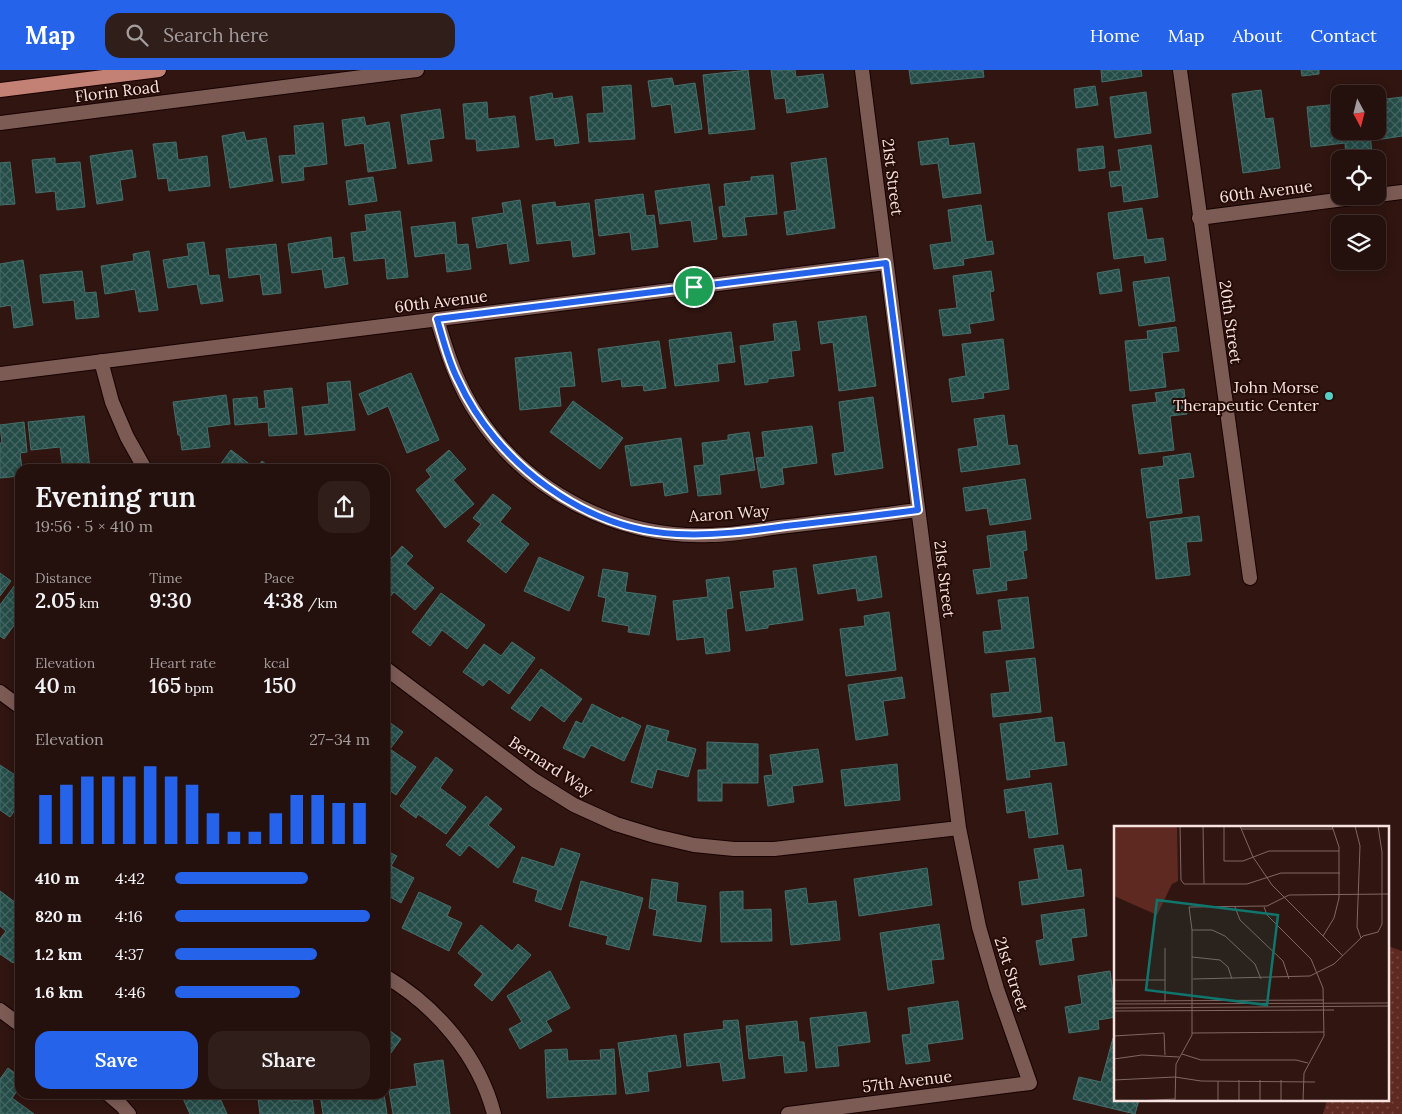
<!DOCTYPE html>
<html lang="en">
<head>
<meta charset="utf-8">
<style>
  :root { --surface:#24100c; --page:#301e1a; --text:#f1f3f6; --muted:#a39d9d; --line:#41302d; --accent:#2563eb }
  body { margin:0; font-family:Lora,serif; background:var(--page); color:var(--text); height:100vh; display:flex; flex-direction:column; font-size:19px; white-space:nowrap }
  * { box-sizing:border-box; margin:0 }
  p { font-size:16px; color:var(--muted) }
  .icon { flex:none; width:28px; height:28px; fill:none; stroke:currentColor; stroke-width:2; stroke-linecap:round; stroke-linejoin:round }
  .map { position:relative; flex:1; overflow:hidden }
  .details { position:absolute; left:15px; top:394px; width:375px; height:635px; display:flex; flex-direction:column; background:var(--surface); border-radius:15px; box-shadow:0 2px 12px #0003,0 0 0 1px var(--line) }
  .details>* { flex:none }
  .needle { width:32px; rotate:173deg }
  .fabs { position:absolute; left:1331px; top:15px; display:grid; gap:10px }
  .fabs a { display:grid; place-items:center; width:55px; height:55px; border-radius:10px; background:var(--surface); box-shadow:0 2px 12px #0003,0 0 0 1px var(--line); font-size:25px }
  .pin { position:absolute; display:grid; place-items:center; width:42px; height:42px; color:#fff; margin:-21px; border:2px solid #fff; border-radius:50%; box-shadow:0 1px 5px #0007 }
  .round { display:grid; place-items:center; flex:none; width:52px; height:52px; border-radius:15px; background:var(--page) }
  .summary { display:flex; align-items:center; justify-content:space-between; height:85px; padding:0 20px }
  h1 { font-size:28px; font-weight:600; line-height:38px }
  .stats { display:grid; grid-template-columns:repeat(3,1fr); gap:8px; height:85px; padding:5px 20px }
  .stats div { display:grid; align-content:center }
  .stats b { font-size:21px; font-weight:600 }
  .stats small { font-size:14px; font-weight:400 }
  .stats p { font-size:14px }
  .chart { height:140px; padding:10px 20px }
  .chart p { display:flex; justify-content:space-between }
  .chart svg { width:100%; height:90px; margin-top:5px; stroke:var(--accent); stroke-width:6 }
  .action { display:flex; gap:10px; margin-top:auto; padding:10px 20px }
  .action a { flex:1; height:58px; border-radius:15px; background:var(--accent); color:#fff; font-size:20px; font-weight:600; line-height:58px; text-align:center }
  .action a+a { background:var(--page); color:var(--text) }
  ul { padding:0 20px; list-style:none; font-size:16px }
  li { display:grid; grid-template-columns:80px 60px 1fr; align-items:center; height:38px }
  li i { height:12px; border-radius:6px; background:var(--accent) }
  header { display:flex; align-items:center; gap:30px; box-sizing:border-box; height:70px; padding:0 25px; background:var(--accent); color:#fff }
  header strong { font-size:24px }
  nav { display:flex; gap:28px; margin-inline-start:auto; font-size:18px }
  .search { width:350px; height:45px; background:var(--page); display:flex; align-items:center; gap:12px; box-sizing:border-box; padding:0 18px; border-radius:15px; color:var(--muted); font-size:19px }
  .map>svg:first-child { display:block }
  .grass { fill:url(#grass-dots) }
  .building { fill:url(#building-cross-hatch); stroke:#466f6b }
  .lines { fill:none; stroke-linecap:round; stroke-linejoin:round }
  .minor-casing { stroke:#170201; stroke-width:16 }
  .primary-casing { stroke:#170201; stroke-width:16 }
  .minor { stroke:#7d5b55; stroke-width:14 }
  .primary { stroke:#c38175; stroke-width:14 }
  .route-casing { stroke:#fff; stroke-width:10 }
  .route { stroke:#2563eb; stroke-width:6 }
  .poi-dot { fill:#56cec4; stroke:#260c07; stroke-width:2 }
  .labels { text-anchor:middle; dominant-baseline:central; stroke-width:4; stroke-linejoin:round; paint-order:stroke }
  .street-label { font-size:16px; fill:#f7e3df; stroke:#260c07 }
  .poi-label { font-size:16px; fill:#f7e3df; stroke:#260c07; text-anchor:end }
  .inset-road { fill:none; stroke:#806763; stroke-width:1 }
  .view { fill:#0f766e; fill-opacity:0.15; stroke:#0f766e; stroke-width:2.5 }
  .inset-edge { fill:none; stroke:#f7e3df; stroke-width:2.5 }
</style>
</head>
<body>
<header>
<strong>Map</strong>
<div class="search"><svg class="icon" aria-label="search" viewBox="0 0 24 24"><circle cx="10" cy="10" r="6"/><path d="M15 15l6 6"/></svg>Search here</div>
<nav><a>Home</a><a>Map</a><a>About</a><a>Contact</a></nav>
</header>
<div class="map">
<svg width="1402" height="1044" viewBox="0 0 1402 1044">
  <defs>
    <pattern id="grass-dots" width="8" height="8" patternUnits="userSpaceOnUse" patternTransform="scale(1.25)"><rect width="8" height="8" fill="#5e2920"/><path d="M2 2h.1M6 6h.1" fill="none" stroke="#764840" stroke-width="1.8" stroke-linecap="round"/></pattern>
    <pattern id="building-cross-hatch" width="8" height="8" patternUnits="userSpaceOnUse" patternTransform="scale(1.25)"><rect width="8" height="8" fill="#244c48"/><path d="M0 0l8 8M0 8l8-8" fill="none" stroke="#456662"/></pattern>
  </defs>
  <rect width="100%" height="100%" fill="#301510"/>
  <!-- grass -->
  <path class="grass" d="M1388 876 1402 881V1044H1323L1327 1030H1388Z"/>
  <!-- building -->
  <path class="building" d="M748 0 755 59 709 64 703 5Z
    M771 0H795L796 7 823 4 828 37 787 43 785 28 775 29Z
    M909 0H983L984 7 911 14Z
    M1101 0H1141L1142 6 1102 12Z
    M1301 0H1319V4L1302 6Z
    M672 8 674 16 695 13 702 59 675 63 671 34 652 37 648 11Z
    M631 15 635 69 589 72 587 44 604 43 602 17Z
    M1095 16 1098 35 1076 38 1074 19Z
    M1261 20 1265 49 1273 48 1280 98 1243 103 1232 24Z
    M1146 22 1151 63 1115 68 1110 27Z
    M552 23 553 29 572 26 579 73 555 76 554 68 536 70 530 27Z
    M1402 27V66L1376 70 1375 61H1378V30Z
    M487 32 488 49 515 46 519 77 477 81 476 69H466L463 34Z
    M1340 34V61H1370L1372 87 1346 89 1345 73 1311 77 1307 37Z
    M440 39 444 68 429 70 432 91 408 94 401 45Z
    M364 47 366 56 389 52 396 98 368 102 364 73 345 76 342 50Z
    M323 53 327 94 303 97 304 110 282 113 279 86 296 85 294 56Z
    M244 62 246 71 266 68 273 111 230 118 222 66Z
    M948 68 949 76 974 73 981 123 943 128 938 93 921 95 918 72Z
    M176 72 178 90 207 86 210 116 169 121 167 108 158 109 153 74Z
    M1151 75 1158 127 1124 132 1122 115 1111 117 1109 102 1121 101 1118 80Z
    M1103 76 1105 98 1079 101 1077 79Z
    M132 80 136 107 120 110 123 130 97 134 90 86Z
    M55 88V94L80 92 85 137 57 140 55 121 36 123 32 90Z
    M826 88 835 158 787 165 784 142 797 140 791 93Z
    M10 92 15 134 0 135V93Z
    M773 105 777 144 744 147 747 165 723 167 719 137 726 136 724 114 751 111V107Z
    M373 107 377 131 349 135 346 111Z
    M709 114 717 169 694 172 691 150 660 154 655 121Z
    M643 124 646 146 654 145 658 177 632 180 630 162 599 166 595 130Z
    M520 130 529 191 510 194 507 173 477 178 472 148 504 143 502 133Z
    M555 132 556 137 589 133 595 184 573 187 571 170 537 174 532 135Z
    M981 135 986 172 992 171 994 184 963 189 964 195 934 199 930 175 952 172 948 140Z
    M1142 138 1147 170 1163 168 1166 190 1145 193 1144 185 1114 189 1108 143Z
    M400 141 408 207 387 209 385 188 354 191 351 163 367 161 365 145Z
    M455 152 457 175 468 174 471 199 447 202 445 183 415 187 411 157Z
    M331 167 333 189 344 187 348 214 325 218 322 199 292 203 288 174Z
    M204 172 209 206 219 205 223 231 201 234 197 214 168 218 163 190 189 186 187 174Z
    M276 174 281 223 263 225 260 204 229 208 226 179Z
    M149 181 158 240 139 242 135 219 105 224 101 196 134 191 133 184Z
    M23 190 33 255 14 258 11 235 0 237V194Z
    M1119 199 1122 221 1100 224 1097 203Z
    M82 201 85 223 96 222 99 247 76 249 74 230 43 233 40 205Z
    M991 201 994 221 990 222 994 250 969 254 971 263 943 266 939 240 957 238 953 206Z
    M1169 207 1175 251 1139 256 1133 212Z
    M866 246 876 316 839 321 833 272 821 274 818 252Z
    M796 251 800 280 791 281 794 306 768 309V312L745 315 740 276 775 271 773 254Z
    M1176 257 1179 281 1162 283 1166 317 1130 321 1125 271 1148 269 1147 261Z
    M731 262 735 292 717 294 719 311 675 316 669 270Z
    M1003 269 1009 319 983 323 984 328 952 332 949 309 966 306 962 274Z
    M659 271 666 318 644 321 643 315 622 317 621 309 602 312 598 279Z
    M571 282 575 316 559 317 561 336 520 340 515 288Z
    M411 303 439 370 407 383 388 336 368 345 359 324Z
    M350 311 355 360 305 365 302 337 329 334 327 313Z
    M292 318 297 364 269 366 268 352 235 355 233 329 257 327 258 339 266 338 264 321Z
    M1184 319 1187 344 1170 346 1174 380 1139 384 1132 335 1157 332 1155 323Z
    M226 325 230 354 207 357 210 377 182 380 180 365H178L173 332Z
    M873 327 883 398 835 405 832 384 845 382 839 332Z
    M573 331 623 368 600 399 550 362Z
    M1004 345 1008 376 1017 375 1020 394 961 402 958 379 978 376 974 349Z
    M84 346 90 399H63L60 377 31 380 28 352Z
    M24 352 27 382 20 383 22 399H20V406L0 408V373H2L0 355Z
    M812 356 817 393 782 398 784 414 761 418 756 388 765 387 762 362Z
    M749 362 755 400 719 405 721 424 698 426 694 396 704 395 702 373 728 370V365Z
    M681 368 688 422 665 426 663 412 631 416 625 376Z
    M231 380 256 399H217Z
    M449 380 466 399 453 410 474 434 445 458 416 420 431 407 426 400Z
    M1190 383 1194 407 1178 409 1182 443 1147 448 1141 399 1164 396 1163 387Z
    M262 391 272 399H256Z
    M1025 409 1031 449 990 455 987 438 966 441 963 418Z
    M493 424 511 438 500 452 529 474 506 503 467 471 481 454 473 448Z
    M1199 446 1202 471 1186 472 1190 505 1156 509 1150 452Z
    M1025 461 1027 480 1023 481 1027 508 1006 511 1007 520 977 524 973 500 991 498 987 466Z
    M402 476 413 486 406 494 434 518 415 540 394 522 385 533V495Z
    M876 486 882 527 858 531 856 518 818 524 813 495Z
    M539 487 584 507 569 541 524 521Z
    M796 498 803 550 768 555V558L746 561 740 522 775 518 773 501Z
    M603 499 628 503 625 522 656 526 649 565 628 562 629 556 602 551 606 528 598 526Z
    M0 503 11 511 0 526Z
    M729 507 733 538 726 539 730 581 706 584 704 567 677 570 673 531 708 527 706 510Z
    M15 515 20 519V558L15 554 4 569 0 566V535Z
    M441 523 485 555 467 579 442 560 430 576 412 562Z
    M1028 527 1034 578 985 583 983 562 1002 560 998 530Z
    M889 542 896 600 846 606 840 559 865 556 864 546Z
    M512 572 535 588 509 624 489 609 483 616 463 602 484 574 501 586Z
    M1035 588 1041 642 993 647 991 624 1010 622 1006 591Z
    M541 599 582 629 564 652 541 635 530 651 511 638Z
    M902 607 905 628 883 631 888 665 856 670 848 615Z
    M592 634 621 649 622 647 641 656 624 691 591 675 584 688 563 678 576 651 582 654Z
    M1052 647 1055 673 1064 672 1067 695 1029 700 1030 707 1007 710 1000 654Z
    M385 649 403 662 390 679 416 697 396 725 385 717Z
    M647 655 669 661 666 671 696 679 688 707 657 699 652 718 631 712Z
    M707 672 758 674V713H722V731H698V700H707Z
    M818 679 823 712 792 716 794 732 768 736 764 706 773 705 770 685Z
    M436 687 453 700 440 718 466 737 446 764 418 744 416 748 400 736Z
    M897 694 900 730 845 736 841 700Z
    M0 695 18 707 20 704V733L10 747 0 740Z
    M1051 713 1058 764 1029 768 1025 740 1007 743 1004 720Z
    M486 726 502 739 488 755 515 777 498 798 469 775 460 786 446 775Z
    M1063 775 1067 801 1081 799 1084 826 1022 835 1019 812 1039 809 1034 779Z
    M561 778 580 784 561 840 535 831 538 820 513 812 522 787 554 797Z
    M385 780 397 786 391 796 414 808 401 833 385 824Z
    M927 798 932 835 859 846 854 809Z
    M652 809 678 813 676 832 706 836 701 872 653 865 657 840 649 838Z
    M581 811 643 828 629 880 606 874 608 866 569 856Z
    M806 818 808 834 836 831 840 870 791 875 785 821Z
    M0 821 20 836V885L13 893 0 884V869L6 861 0 856Z
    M743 821V840L771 839 772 871 721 872 720 822Z
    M419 822 451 837 447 846 462 853 449 881 402 858Z
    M1084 839 1087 866 1071 868 1074 890 1040 895 1036 871 1044 869 1041 845Z
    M939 854 944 889 931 890 934 913 888 920 880 863Z
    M481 855 512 881 518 874 531 885 492 931 474 915 483 904 458 883Z
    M550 901 570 938 546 951 552 961 520 979 509 959 522 952 507 926Z
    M1110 901 1116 947 1098 950 1099 959 1069 963 1065 937 1082 934 1078 906Z
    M958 931 963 969 927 974 930 991 906 994 902 965 911 964 908 938Z
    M866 942 870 972 837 976 839 996 816 998 810 948Z
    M738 950 745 1008 723 1011 720 992 687 996 684 964 724 959 723 951Z
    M797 951 799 972H804L807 1001 785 1003 783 985 749 989 746 956Z
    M385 957 401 969 385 991Z
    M676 965 681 997 647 1002 649 1021 626 1024 618 973Z
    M1113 968H1116V1030H1139L1135 1044 1073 1029 1079 1007 1101 1012Z
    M567 979 568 991 601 990 600 980 614 979 616 1024 547 1028 545 980Z
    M443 990 450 1044H393L389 1020 417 1016 414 994Z
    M8 998 20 1007V1017L12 1028 34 1044H0V1009Z
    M181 1024H218L227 1044H190Z
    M320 1024H384L387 1044H323Z
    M291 1025 292 1031 312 1028 314 1044H260L258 1028Z"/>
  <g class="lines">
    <defs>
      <path id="minor" d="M1180 0 1250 508
        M0 53 417 0
        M1378 125 1402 122
        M1199 148 1367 126
        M437 249C447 283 458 317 478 346 529 423 619 469 711 465 734 465 757 460 779 457 825 452 872 446 918 440
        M101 291 112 332 127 367 145 399
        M0 304 886 193
        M385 598 534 710 574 735 616 754 655 766 694 775 734 779H774L959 758
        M0 622 20 637
        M385 906C436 936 479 986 494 1044
        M0 940 20 955
        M108 1024 122 1036 129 1044
        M788 1044 1030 1013 997 919 979 857 959 758 862 0"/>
      <path id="primary" d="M0 20 159 0"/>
    </defs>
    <!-- minor casing -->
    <use href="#minor" class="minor-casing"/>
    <!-- primary casing -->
    <use href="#primary" class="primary-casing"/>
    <!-- minor -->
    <use href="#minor" class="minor"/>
    <!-- primary -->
    <use href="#primary" class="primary"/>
  </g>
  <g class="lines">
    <defs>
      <path id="route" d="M886 193 918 440C874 446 830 451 786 456 750 461 714 466 677 464 584 460 496 393 458 310 448 291 443 269 437 249Z"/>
    </defs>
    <!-- route casing -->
    <use href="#route" class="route-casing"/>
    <!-- route -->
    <use href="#route" class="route"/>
  </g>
  <!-- markers -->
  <circle class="poi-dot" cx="1329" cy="326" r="5"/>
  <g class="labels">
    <!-- street labels -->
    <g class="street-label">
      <text transform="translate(117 21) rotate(-7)">Florin Road</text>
      <text transform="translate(893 107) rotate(83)">21st Street</text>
      <text transform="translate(1266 121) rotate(-7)">60th Avenue</text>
      <text transform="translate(441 231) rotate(-7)">60th Avenue</text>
      <text transform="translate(1231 252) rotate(82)">20th Street</text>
      <text transform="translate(729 443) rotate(-4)">Aaron Way</text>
      <text transform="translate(945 509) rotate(83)">21st Street</text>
      <text transform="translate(551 696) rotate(33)">Bernard Way</text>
      <text transform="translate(1012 904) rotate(72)">21st Street</text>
      <text transform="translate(907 1011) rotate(-7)">57th Avenue</text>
    </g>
    <!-- poi labels -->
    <g class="poi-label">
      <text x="1319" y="317">John Morse<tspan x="1319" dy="18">Therapeutic Center</tspan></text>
    </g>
  </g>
  <!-- overview -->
  <g transform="translate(1114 756)">
    <rect width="275" height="275" fill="#301510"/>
    <path d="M0 0H63L64 55 58 58 43 89 0 70Z" fill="#5e2920"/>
    <path class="inset-road" d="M66 0 67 54 70 58H133L167 47H226M89 0 90 58M110 0V35H129L155 25H225M126 0 139 31 158 59 229 130M241 0 246 20 243 101 247 112M127 3H219M121 81 126 94 169 135 175 153M150 81 153 89 197 133 209 162 210 210 190 247 189 275M78 104H98L111 110 141 138 147 153M209 110 220 92 225 72V21L218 0M51 122V176M78 131 106 134 114 141 118 153M79 153 196 150 220 138 249 110 264 106 268 98V26L264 0M0 154H51M0 175 210 174M0 178 275 177M0 182 275 180M0 185 220 184M78 207 210 206M0 210 50 207 51 229M68 228 87 234H182L194 237M0 233 28 229 65 231M0 254 61 251 87 255 201 256M125 254V275M167 254V275M104 255V275M23 275 61 273M61 275 62 238 78 209V104L75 81 153 80 175 69 275 68M146 275V254"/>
    <path class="view" d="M43 74 164 89 153 179 32 164Z"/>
    <rect width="275" height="275" class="inset-edge"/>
  </g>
</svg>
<div class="fabs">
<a><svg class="needle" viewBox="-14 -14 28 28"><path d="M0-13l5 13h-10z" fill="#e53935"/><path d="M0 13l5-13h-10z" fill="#a39d9d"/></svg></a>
<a><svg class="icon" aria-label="locate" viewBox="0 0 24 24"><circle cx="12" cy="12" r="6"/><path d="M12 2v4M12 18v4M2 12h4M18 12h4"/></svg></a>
<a><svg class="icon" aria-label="layers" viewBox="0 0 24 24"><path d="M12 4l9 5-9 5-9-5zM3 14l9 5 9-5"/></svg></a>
</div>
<div class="pin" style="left:694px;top:217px;background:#1e9e55"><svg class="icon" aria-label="arrive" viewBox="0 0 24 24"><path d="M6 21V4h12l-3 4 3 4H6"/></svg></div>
<section class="details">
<div class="summary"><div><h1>Evening run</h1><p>19:56 · 5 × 410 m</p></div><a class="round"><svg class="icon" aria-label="share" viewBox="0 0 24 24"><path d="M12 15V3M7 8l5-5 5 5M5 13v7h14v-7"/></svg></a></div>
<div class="stats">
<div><p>Distance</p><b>2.05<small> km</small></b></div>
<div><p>Time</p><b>9:30</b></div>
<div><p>Pace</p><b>4:38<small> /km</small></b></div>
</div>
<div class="stats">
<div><p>Elevation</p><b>40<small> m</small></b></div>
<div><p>Heart rate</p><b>165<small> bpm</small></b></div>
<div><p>kcal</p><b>150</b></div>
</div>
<div class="chart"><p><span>Elevation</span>27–34 m</p>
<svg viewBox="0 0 160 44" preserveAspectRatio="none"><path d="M5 44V20M15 44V15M25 44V11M35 44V11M45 44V11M55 44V6M65 44V11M75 44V15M85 44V29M95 44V38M105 44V38M115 44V29M125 44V20M135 44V20M145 44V24M155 44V24"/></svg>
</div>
<ul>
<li><b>410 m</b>4:42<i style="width:68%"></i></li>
<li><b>820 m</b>4:16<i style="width:100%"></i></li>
<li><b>1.2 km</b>4:37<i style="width:73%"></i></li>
<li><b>1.6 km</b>4:46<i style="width:64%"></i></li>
</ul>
<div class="action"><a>Save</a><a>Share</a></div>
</section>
</div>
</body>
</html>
